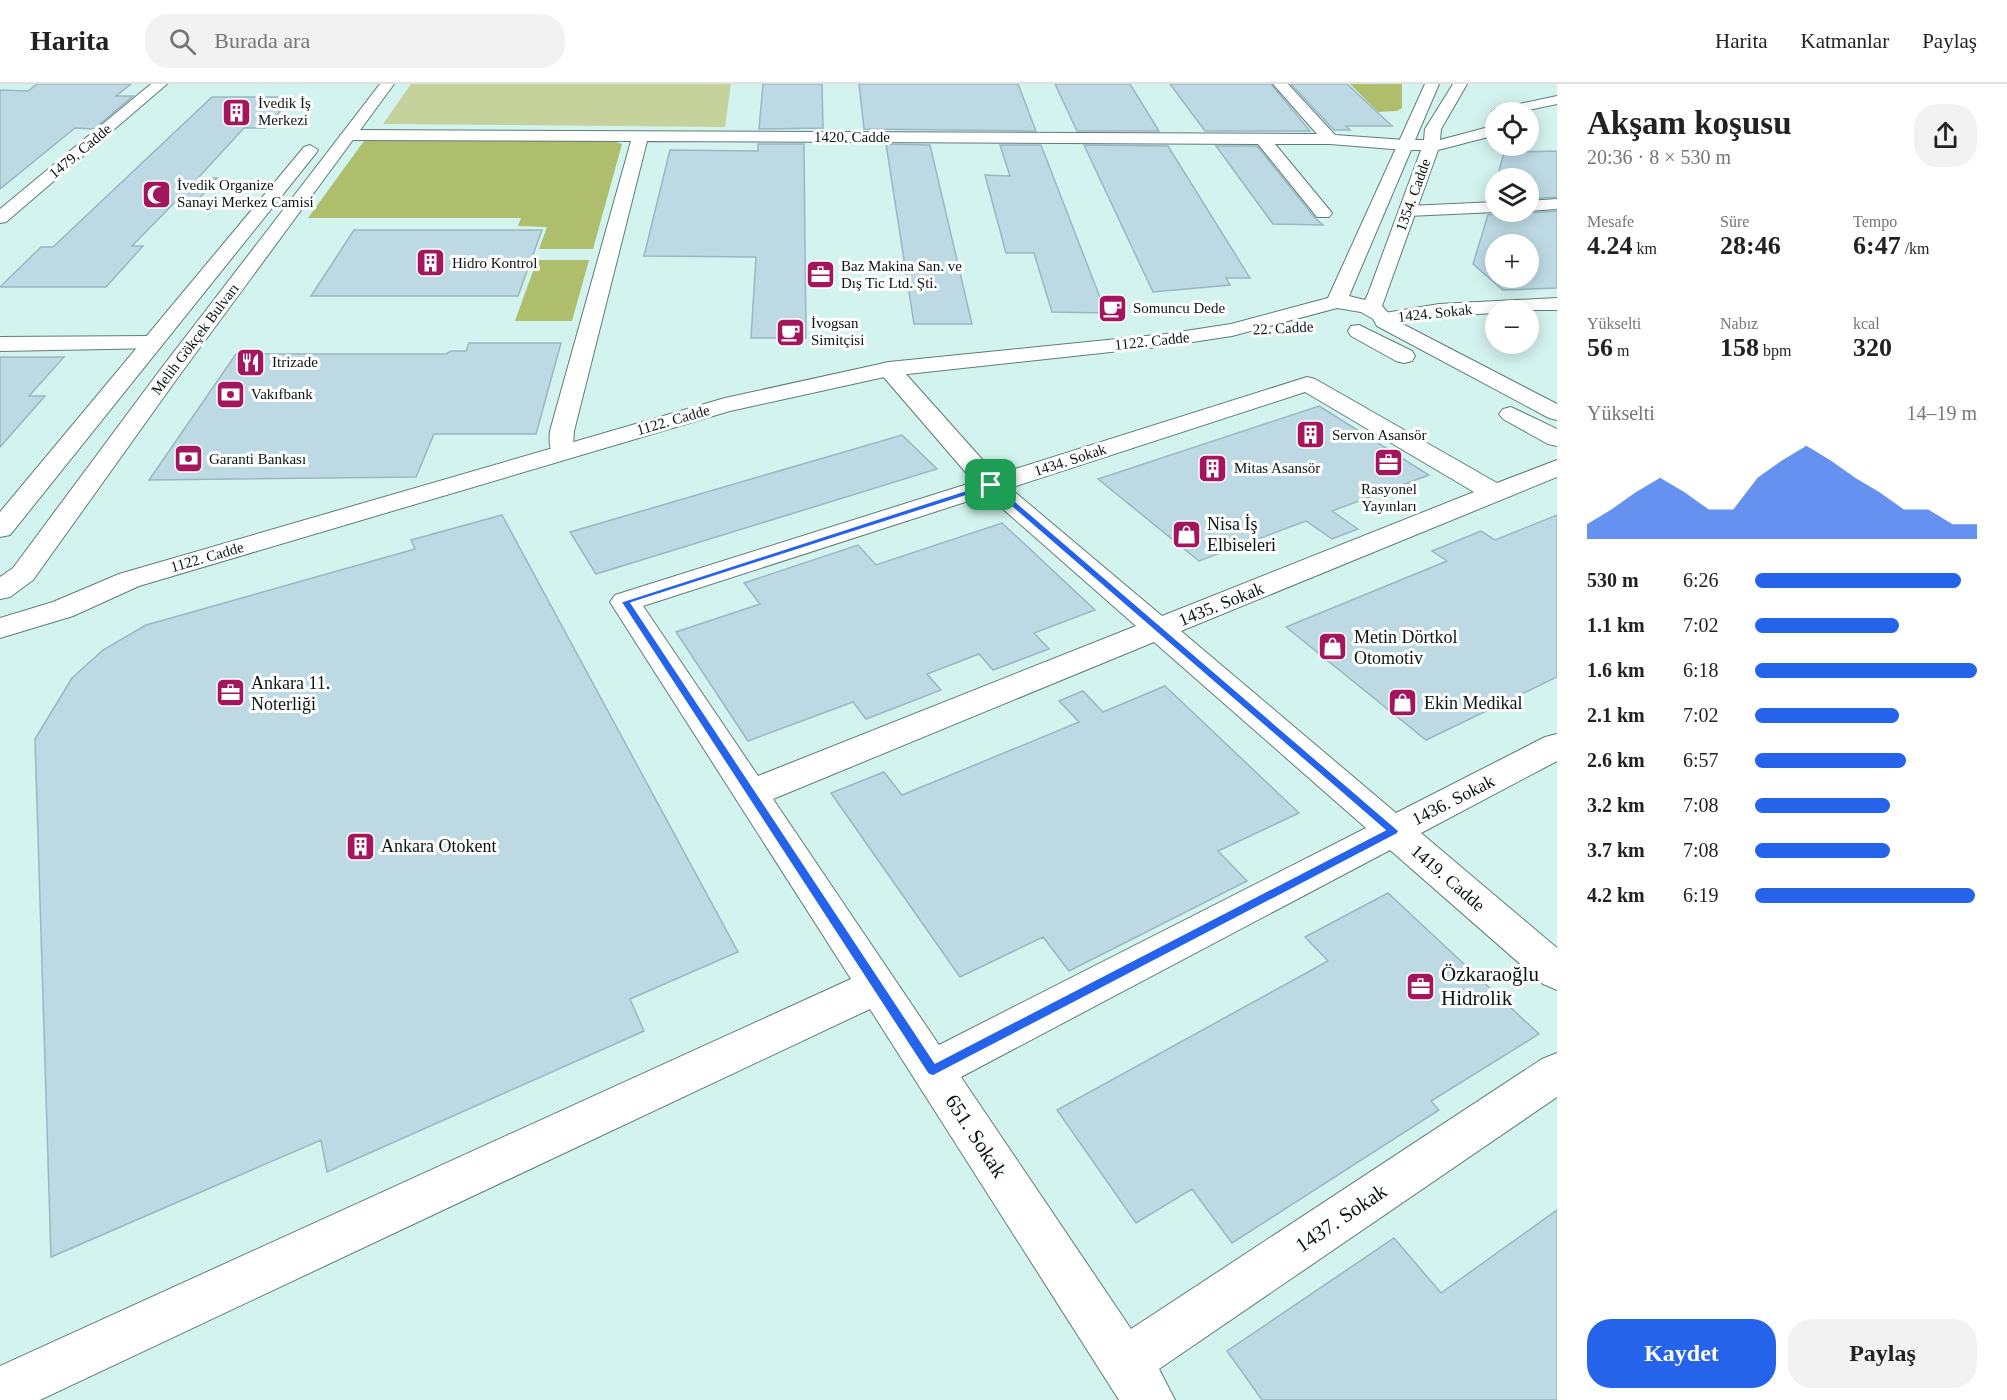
<!DOCTYPE html>
<html lang="tr">
<head>
<meta charset="utf-8">
<style>
  :root { --surface:#fff; --page:#f2f2f2; --text:#222; --muted:#767676; --line:#e0e0e0; --accent:#2563eb }
  body { margin:0; font-family:Georgia,serif; background:var(--page); color:var(--text); height:100vh; display:flex; flex-direction:column; font-size:22px; white-space:nowrap }
  * { box-sizing:border-box; margin:0 }
  p { font-size:20px; color:var(--muted) }
  .icon { flex:none; width:33px; height:33px; fill:none; stroke:currentColor; stroke-width:2; stroke-linecap:round; stroke-linejoin:round }
  .map { position:relative; flex:1; overflow:hidden }
  .sheet { display:flex; flex-direction:column; background:var(--surface); width:450px }
  .sheet>* { flex:none }
  .fabs { position:absolute; left:1485px; top:18px; display:grid; gap:12px }
  .fabs a { display:grid; place-items:center; width:54px; height:54px; border-radius:50%; background:var(--surface); box-shadow:0 3px 15px #0003; font-size:30px }
  .pin { position:absolute; display:grid; place-items:center; width:51px; height:51px; color:#fff; margin:-26px; border-radius:12px; box-shadow:0 3px 9px #0006 }
  .round { display:grid; place-items:center; flex:none; width:63px; height:63px; border-radius:24px; background:var(--page) }
  .head { display:flex; align-items:center; justify-content:space-between; height:102px; padding:0 30px }
  h1 { font-size:33px; font-weight:700; line-height:45px }
  .metrics { display:grid; grid-template-columns:repeat(3,1fr); gap:9px; height:102px; padding:6px 30px }
  .metrics div { display:grid; align-content:center }
  .metrics b { font-size:26px; font-weight:700 }
  .metrics small { font-size:16px; font-weight:400 }
  .metrics p { font-size:16px }
  .chart { height:168px; padding:12px 30px }
  .chart p { display:flex; justify-content:space-between }
  .chart svg { width:100%; height:108px; margin-top:6px; fill:var(--accent); opacity:.7 }
  .button { display:flex; gap:12px; margin-top:auto; padding:12px 30px }
  .button a { flex:1; height:69px; border-radius:24px; background:var(--accent); color:#fff; font-size:24px; font-weight:700; line-height:69px; text-align:center }
  .button a+a { background:var(--page); color:var(--text) }
  ul { padding:0 30px; list-style:none; font-size:20px }
  li { display:grid; grid-template-columns:96px 72px 1fr; align-items:center; height:45px }
  li i { height:15px; border-radius:8px; background:var(--accent) }
  header { display:flex; align-items:center; gap:36px; box-sizing:border-box; height:84px; padding:0 30px; background:var(--surface); border-bottom:2px solid var(--line) }
  header strong { font-size:28px }
  nav { display:flex; gap:33px; margin-inline-start:auto; font-size:21px }
  .search { width:420px; height:54px; background:var(--page); display:flex; align-items:center; gap:15px; box-sizing:border-box; padding:0 21px; border-radius:24px; color:var(--muted); font-size:22px }
  main { display:flex; flex:1; min-height:0 }
  .map>svg:first-child { display:block }
  .green { fill:#c6d29c }
  .forest { fill:#aebe6d }
  .building { fill:#bddae4; stroke:#9ab7c1; stroke-width:1.5; fill-rule:evenodd }
  .lines { fill:none; stroke-linecap:round; stroke-linejoin:round }
  .minor-casing { stroke:#5f7c78; stroke-width:2 }
  .major-casing { stroke:#5f7c78; stroke-width:2 }
  .minor { fill:#fff; fill-rule:evenodd }
  .major { fill:#fff; fill-rule:evenodd }
  .route { fill:#2563eb; stroke:#fff; stroke-width:1.5; fill-rule:evenodd }
  .labels { text-anchor:middle; dominant-baseline:central; stroke-width:6; stroke-linejoin:round; paint-order:stroke }
  .far-poi-label { font-size:15px; fill:#091513; stroke:#fff; text-anchor:start }
  .far-street-label { font-size:15px; fill:#091513; stroke:#fff }
  .poi-label { font-size:18px; fill:#091513; stroke:#fff; text-anchor:start }
  .street-label { font-size:18px; fill:#091513; stroke:#fff }
  .near-poi-label { font-size:21px; fill:#091513; stroke:#fff; text-anchor:start }
  .near-street-label { font-size:21px; fill:#091513; stroke:#fff }
</style>
</head>
<body>
<header>
<strong>Harita</strong>
<div class="search"><svg class="icon" aria-label="search" viewBox="0 0 24 24"><circle cx="10" cy="10" r="6"/><path d="M15 15l6 6"/></svg>Burada ara</div>
<nav><a>Harita</a><a>Katmanlar</a><a>Paylaş</a></nav>
</header>
<main>
<div class="map">
<svg width="1557" height="1316" viewBox="0 0 1557 1316">
  <rect width="100%" height="100%" fill="#d3f3ee"/>
  <!-- green -->
  <path class="green" d="M411 0H731L725 43 383 40Z"/>
  <!-- forest -->
  <path class="forest" d="M1350 0H1402V24L1397 27 1378 28Z
    M364 57H613L622 60 593 165H539L547 143 518 142 521 134H308Z
    M537 176H589L572 237H515Z"/>
  <!-- building -->
  <path class="building" d="M37 0H131L116 12H133L94 45 75 44 0 105V6L28 7Z
    M763 0H822L823 44 759 45Z
    M859 0H1018L1036 47 864 45Z
    M1055 0H1130L1159 47H1077Z
    M1170 0H1271L1310 47H1205Z
    M1291 0H1347L1392 42H1346L1350 46H1334Z
    M212 13H293L265 44H244L198 94H217L198 116H177L132 162H143L106 203H0L41 163H53Z
    M758 60H804L806 254H751L756 173 644 172 670 66 758 67Z
    M886 60 930 61 972 240H914Z
    M1000 61H1041L1106 229 1052 228 1034 169H1006L985 91 1010 92Z
    M1084 61 1168 62 1250 194H1226L1230 201 1153 208Z
    M1216 62H1257L1315 134 1323 141 1273 140Z
    M1505 65 1513 66V68L1557 67V113L1528 115V94H1497Z
    M1557 127V204L1503 206 1473 180 1488 131 1496 130 1498 128 1528 129ZM1496 160H1528V194H1496Z
    M354 146H542L518 212H311Z
    M469 259H561L536 350H434L416 393 149 396 236 270H446L451 267H466Z
    M0 273H64L29 312H45L0 363Z
    M1319 322 1429 391 1332 427 1358 445 1332 455 1306 437 1199 477 1098 395Z
    M902 351 937 385 596 490 570 448Z
    M502 431 738 868 630 915 644 947 327 1088 321 1056 51 1173 35 655 72 594 103 566 146 541 415 465 411 456Z
    M1557 431V593L1426 656 1286 543 1447 477 1432 467 1481 447 1495 456Z
    M1002 439 1095 526 1034 549 1049 565 993 586 979 570 927 590 941 606 866 635 853 618 748 657 676 548 760 520 744 499 858 461 876 481Z
    M1165 602 1299 729 1218 767 1247 797 1069 887 1043 853 960 893 831 709 884 688 902 711 1079 638 1059 617 1083 607 1103 628Z
    M1388 809 1539 950 1431 1017 1439 1026 1232 1159 1192 1105 1136 1139 1057 1026 1328 877 1305 853Z
    M1557 1126V1316H1262L1227 1267 1394 1154 1441 1209Z"/>
  <g class="lines">
    <defs>
      <path id="minor" d="M151 0H167L6 138 0 139V125Z
        M1273 0H1288L1335 51 1405 56 1413 61 1405 66 1330 60H1275L1332 129 1329 133H1317L1258 60 647 57 574 347 573 361 576 368 573 373 564 375 555 373C549 364 549 358 550 347L631 57 348 56 340 51 348 46 1317 50Z
        M1557 115V125L1528 127V117Z
        M1496 118V128H1500H1496L1408 132 1402 131 1399 127 1402 123 1408 122Z
        M1557 214V226H1496V229L1439 232 1385 241 1378 239 1374 235 1378 231 1385 229 1439 220Z
        M152 252 160 254 163 259 160 264 0 267V253Z
        M889 278 897 280 996 391 1307 293 1315 295 1497 399 1557 376V393L1181 547 1396 729 1545 653 1557 650V677L1421 749 1557 864V906L1543 900 1390 766 961 993 1131 1245 1542 975 1557 969V1013L1159 1285 1175 1316H1119L870 925 40 1316H0V1282L851 895 610 518 615 511 974 398 881 290 878 285 881 280ZM1305 308 1474 408 1162 532 1010 404ZM987 411 1136 542 758 692 643 522ZM1154 558 1366 744 939 961 773 715Z"/>
      <path id="major" d="M380 0H394L176 296 33 496 10 513 0 515V493L13 484 160 286Z
        M1425 0H1439L1415 56H1424L1425 45 1453 0H1467L1441 45 1440 56 1496 41V51L1438 66 1382 222 1395 236 1557 320V336L1549 334 1377 242 1373 235 1361 228 1337 224 1232 252 1166 262 889 292 730 327 139 502 73 532 0 554V534L53 518 119 490 725 314 889 278 1166 250 1231 240 1328 214ZM1411 66H1421L1368 210 1365 216 1349 212Z
        M1557 12V20L1519 28H1496V31L1492 28 1495 25Z
        M310 61 318 66 316 69 10 451 0 453V428L304 63Z
        M1359 241 1412 267 1415 272 1412 277 1404 279 1396 277 1351 252 1348 247 1351 242Z
        M1511 323 1557 345V362L1548 360 1503 335 1499 330 1503 325Z"/>
    </defs>
    <!-- minor casing -->
    <use href="#minor" class="minor-casing"/>
    <!-- major casing -->
    <use href="#major" class="major-casing"/>
    <!-- minor -->
    <use href="#minor" class="minor"/>
    <!-- major -->
    <use href="#major" class="major"/>
  </g>
  <!-- route -->
  <path class="route" d="M989 399H994L1399 747 1397 750 933 992 928 990 621 518ZM990 404 1385 746 935 979 631 519Z"/>
  <!-- icons -->
  <defs>
    <symbol id="building-square" viewBox="-11 -11 22 22"><rect x="-9" y="-9" width="18" height="18" rx="4" fill="#a3165d" stroke="#fff"/><path d="M-4-6H4V6H1V3H-1V6H-4ZM-2.5-4.3h1.7v1.8h-1.7ZM.8-4.3h1.7v1.8H.8ZM-2.5-1h1.7V.8h-1.7ZM.8-1h1.7V.8H.8Z" fill="#fff"/></symbol>
    <symbol id="mosque-square" viewBox="-11 -11 22 22"><rect x="-9" y="-9" width="18" height="18" rx="4" fill="#a3165d" stroke="#fff"/><path d="M3.5-4.9A6 6 0 1 0 3.5 4.9A5 5 0 1 1 3.5-4.9Z" fill="#fff"/></symbol>
    <symbol id="office-square" viewBox="-11 -11 22 22"><rect x="-9" y="-9" width="18" height="18" rx="4" fill="#a3165d" stroke="#fff"/><path d="M-6-3h4V-5.5h4V-3h4V5H-6ZM-1-4.5V-3h2v-1.5ZM-6 0V1H6V0Z" fill="#fff"/></symbol>
    <symbol id="cafe-square" viewBox="-11 -11 22 22"><rect x="-9" y="-9" width="18" height="18" rx="4" fill="#a3165d" stroke="#fff"/><path d="M-5.5-4.5H6V0H3Q3 3.5 0 3.5H-2.5Q-5.5 3.5-5.5 0ZM3-3.2v2h1.7v-2ZM-6 4.5H4V6H-6Z" fill="#fff"/></symbol>
    <symbol id="restaurant-square" viewBox="-11 -11 22 22"><rect x="-9" y="-9" width="18" height="18" rx="4" fill="#a3165d" stroke="#fff"/><path d="M-5-6h1v4h1v-4h1v4h1v-4h1v5L-1.5 .5V6h-2V.5L-5-1ZM5-6V6H3V1.5H1.5Q1.5-4 5-6Z" fill="#fff"/></symbol>
    <symbol id="bank-square" viewBox="-11 -11 22 22"><rect x="-9" y="-9" width="18" height="18" rx="4" fill="#a3165d" stroke="#fff"/><path d="M-6-4H6V4H-6ZM0-2.3a2.3 2.3 0 1 0 0 4.6a2.3 2.3 0 1 0 0-4.6Z" fill="#fff"/></symbol>
    <symbol id="shop-square" viewBox="-11 -11 22 22"><rect x="-9" y="-9" width="18" height="18" rx="4" fill="#a3165d" stroke="#fff"/><path d="M-5-2.5h2.3a2.7 3.5 0 0 1 5.4 0H5L5.5 6h-11ZM-1.5-2.5h3a1.5 2.3 0 0 0-3 0Z" fill="#fff"/></symbol>
  </defs>
  <g fill-rule="evenodd">
    <use href="#building-square" x="220" y="12" width="33" height="33"/>
    <use href="#mosque-square" x="140" y="94" width="33" height="33"/>
    <use href="#building-square" x="414" y="162" width="33" height="33"/>
    <use href="#office-square" x="804" y="174" width="33" height="33"/>
    <use href="#cafe-square" x="1096" y="208" width="33" height="33"/>
    <use href="#cafe-square" x="774" y="232" width="33" height="33"/>
    <use href="#restaurant-square" x="234" y="262" width="33" height="33"/>
    <use href="#bank-square" x="214" y="294" width="33" height="33"/>
    <use href="#building-square" x="1294" y="334" width="33" height="33"/>
    <use href="#bank-square" x="172" y="358" width="33" height="33"/>
    <use href="#office-square" x="1372" y="362" width="33" height="33"/>
    <use href="#building-square" x="1196" y="368" width="33" height="33"/>
    <use href="#shop-square" x="1170" y="434" width="33" height="33"/>
    <use href="#shop-square" x="1316" y="546" width="33" height="33"/>
    <use href="#office-square" x="214" y="592" width="33" height="33"/>
    <use href="#shop-square" x="1386" y="602" width="33" height="33"/>
    <use href="#building-square" x="344" y="746" width="33" height="33"/>
    <use href="#office-square" x="1404" y="886" width="33" height="33"/>
  </g>
  <g class="labels">
    <!-- far-poi labels -->
    <g class="far-poi-label">
      <text x="258" y="19">İvedik İş<tspan x="258" dy="17">Merkezi</tspan></text>
      <text x="177" y="101">İvedik Organize<tspan x="177" dy="17">Sanayi Merkez Camisi</tspan></text>
      <text x="452" y="179">Hidro Kontrol</text>
      <text x="841" y="182">Baz Makina San. ve<tspan x="841" dy="17">Dış Tic Ltd. Şti.</tspan></text>
      <text x="1133" y="224">Somuncu Dede</text>
      <text x="811" y="239">İvogsan<tspan x="811" dy="17">Simitçisi</tspan></text>
      <text x="272" y="278">Itrizade</text>
      <text x="251" y="310">Vakıfbank</text>
      <text x="1332" y="351">Servon Asansör</text>
      <text x="209" y="375">Garanti Bankası</text>
      <text x="1234" y="384">Mitas Asansör</text>
      <text x="1389" y="405" text-anchor="middle">Rasyonel<tspan x="1389" dy="17">Yayınları</tspan></text>
    </g>
    <!-- far-street labels -->
    <g class="far-street-label">
      <text x="852" y="53">1420. Cadde</text>
      <text transform="translate(80 67) rotate(-40)">1479. Cadde</text>
      <text transform="translate(1413 111) rotate(-70)">1354. Cadde</text>
      <text transform="translate(1435 229) rotate(-6)">1424. Sokak</text>
      <text transform="translate(1283 244) rotate(-3)">22. Cadde</text>
      <text transform="translate(195 255) rotate(-53)">Melih Gökçek Bulvarı</text>
      <text transform="translate(1152 257) rotate(-6)">1122. Cadde</text>
      <text transform="translate(673 336) rotate(-16)">1122. Cadde</text>
      <text transform="translate(1070 376) rotate(-18)">1434. Sokak</text>
      <text transform="translate(207 473) rotate(-16)">1122. Cadde</text>
    </g>
    <!-- poi labels -->
    <g class="poi-label">
      <text x="1207" y="440">Nisa İş<tspan x="1207" dy="21">Elbiseleri</tspan></text>
      <text x="1354" y="553">Metin Dörtkol<tspan x="1354" dy="21">Otomotiv</tspan></text>
      <text x="251" y="599">Ankara 11.<tspan x="251" dy="21">Noterliği</tspan></text>
      <text x="1424" y="619">Ekin Medikal</text>
      <text x="381" y="762">Ankara Otokent</text>
    </g>
    <!-- street labels -->
    <g class="street-label">
      <text transform="translate(1221 520) rotate(-22)">1435. Sokak</text>
      <text transform="translate(1453 716) rotate(-27)">1436. Sokak</text>
      <text transform="translate(1448 794) rotate(41)">1419. Cadde</text>
    </g>
    <!-- near-poi labels -->
    <g class="near-poi-label">
      <text x="1441" y="890">Özkaraoğlu<tspan x="1441" dy="24">Hidrolik</tspan></text>
    </g>
    <!-- near-street labels -->
    <g class="near-street-label">
      <text transform="translate(976 1052) rotate(57)">651. Sokak</text>
      <text transform="translate(1341 1134) rotate(-34)">1437. Sokak</text>
    </g>
  </g>
</svg>
<div class="fabs">
<a><svg class="icon" aria-label="locate" viewBox="0 0 24 24"><circle cx="12" cy="12" r="6"/><path d="M12 2v4M12 18v4M2 12h4M18 12h4"/></svg></a>
<a><svg class="icon" aria-label="layers" viewBox="0 0 24 24"><path d="M12 4l9 5-9 5-9-5zM3 14l9 5 9-5"/></svg></a>
<a>+</a>
<a>−</a>
</div>
<div class="pin" style="left:991px;top:401px;background:#1e9e55"><svg class="icon" aria-label="arrive" viewBox="0 0 24 24"><path d="M6 21V4h12l-3 4 3 4H6"/></svg></div>
</div>
<section class="sheet">
<div class="head"><div><h1>Akşam koşusu</h1><p>20:36 · 8 × 530 m</p></div><a class="round"><svg class="icon" aria-label="share" viewBox="0 0 24 24"><path d="M12 15V3M7 8l5-5 5 5M5 13v7h14v-7"/></svg></a></div>
<div class="metrics">
<div><p>Mesafe</p><b>4.24<small> km</small></b></div>
<div><p>Süre</p><b>28:46</b></div>
<div><p>Tempo</p><b>6:47<small> /km</small></b></div>
</div>
<div class="metrics">
<div><p>Yükselti</p><b>56<small> m</small></b></div>
<div><p>Nabız</p><b>158<small> bpm</small></b></div>
<div><p>kcal</p><b>320</b></div>
</div>
<div class="chart"><p><span>Yükselti</span>14–19 m</p>
<svg viewBox="0 0 160 44" preserveAspectRatio="none"><path d="M0 44V38L10 32L20 25L30 19L40 25L50 32L60 32L70 19L80 12L90 6L100 12L110 19L120 25L130 32L140 32L150 38L160 38V44z"/></svg>
</div>
<ul>
<li><b>530 m</b>6:26<i style="width:93%"></i></li>
<li><b>1.1 km</b>7:02<i style="width:65%"></i></li>
<li><b>1.6 km</b>6:18<i style="width:100%"></i></li>
<li><b>2.1 km</b>7:02<i style="width:65%"></i></li>
<li><b>2.6 km</b>6:57<i style="width:68%"></i></li>
<li><b>3.2 km</b>7:08<i style="width:61%"></i></li>
<li><b>3.7 km</b>7:08<i style="width:61%"></i></li>
<li><b>4.2 km</b>6:19<i style="width:99%"></i></li>
</ul>
<div class="button"><a>Kaydet</a><a>Paylaş</a></div>
</section>
</main>
</body>
</html>
